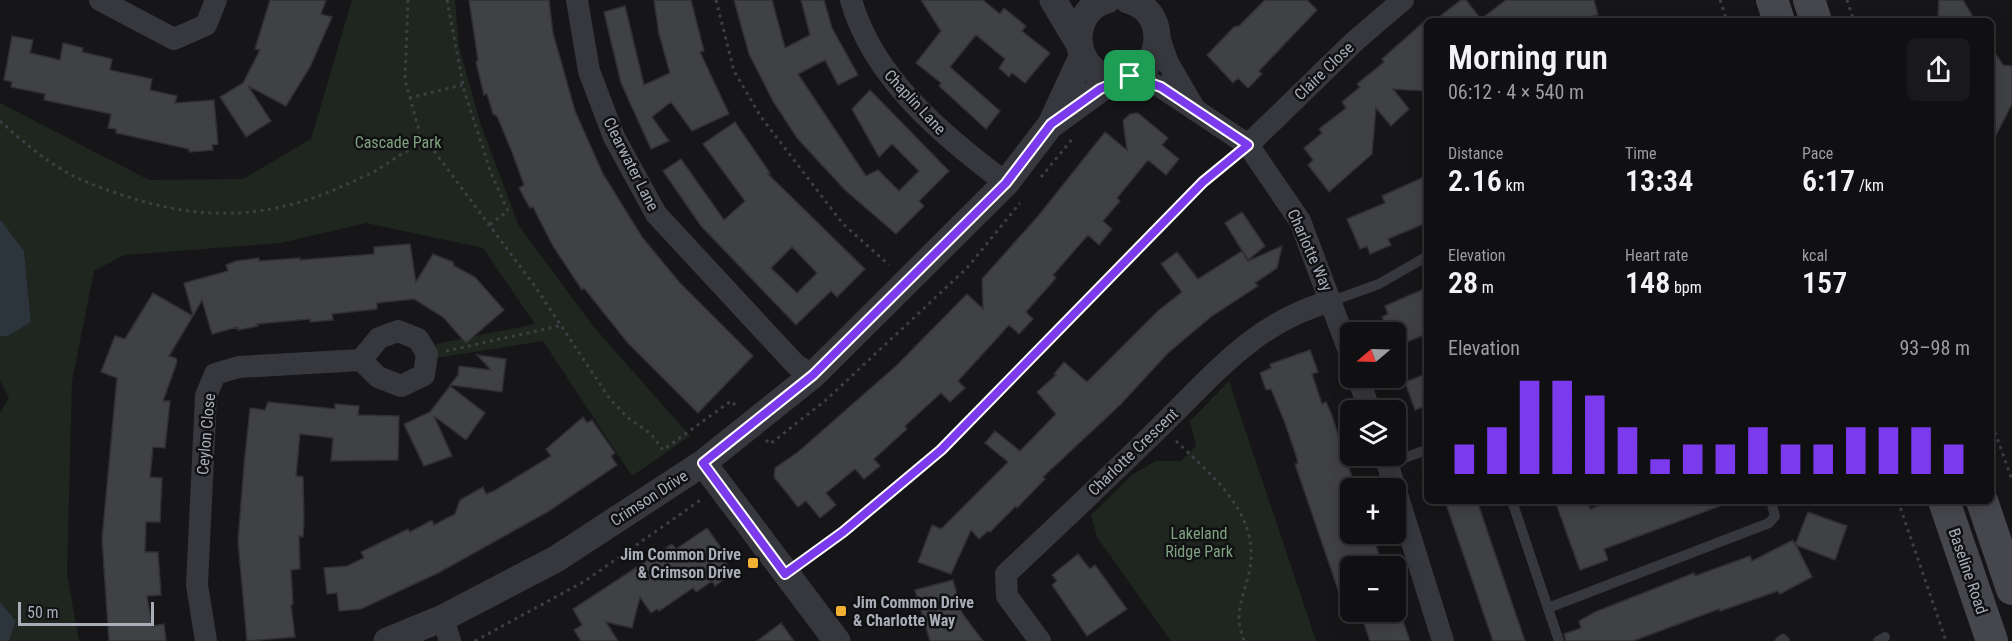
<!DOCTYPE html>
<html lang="en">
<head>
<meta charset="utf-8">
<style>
  :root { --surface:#101012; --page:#19191b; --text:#f1f3f6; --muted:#9c9d9f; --line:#303032; --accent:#7c3aed }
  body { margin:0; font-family:"Roboto Condensed",sans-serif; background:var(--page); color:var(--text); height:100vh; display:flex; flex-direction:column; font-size:22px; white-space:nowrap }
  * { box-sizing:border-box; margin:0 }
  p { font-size:20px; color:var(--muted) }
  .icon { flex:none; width:33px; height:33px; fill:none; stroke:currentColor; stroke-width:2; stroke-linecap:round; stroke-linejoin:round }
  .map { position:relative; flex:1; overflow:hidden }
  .side { position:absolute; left:1424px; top:18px; width:570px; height:486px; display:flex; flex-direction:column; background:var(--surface); border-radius:9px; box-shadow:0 3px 15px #0003,0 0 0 2px var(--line) }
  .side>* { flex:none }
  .needle { width:39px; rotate:251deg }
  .controls { position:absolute; left:1340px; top:322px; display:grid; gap:12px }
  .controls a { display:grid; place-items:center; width:66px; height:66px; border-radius:9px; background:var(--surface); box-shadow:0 3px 15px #0003,0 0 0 2px var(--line); font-size:30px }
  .scale { position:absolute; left:18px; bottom:15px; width:136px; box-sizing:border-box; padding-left:6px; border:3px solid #a8adb8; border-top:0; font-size:16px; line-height:21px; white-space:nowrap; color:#a8adb8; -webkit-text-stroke:4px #111113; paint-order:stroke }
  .pin { position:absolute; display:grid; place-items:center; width:51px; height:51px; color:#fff; margin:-26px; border-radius:12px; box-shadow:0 3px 9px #0006 }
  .round { display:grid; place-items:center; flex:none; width:63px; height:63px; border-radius:9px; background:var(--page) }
  .headline { display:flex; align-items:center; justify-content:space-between; height:102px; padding:0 24px }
  h1 { font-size:33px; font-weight:600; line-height:45px }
  .metrics { display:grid; grid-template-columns:repeat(3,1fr); gap:9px; height:102px; padding:6px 24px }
  .metrics div { display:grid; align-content:center }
  .metrics b { font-size:30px; font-weight:600 }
  .metrics small { font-size:16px; font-weight:400 }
  .metrics p { font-size:16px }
  .chart { height:168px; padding:12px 24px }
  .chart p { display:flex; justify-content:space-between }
  .chart svg { width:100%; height:108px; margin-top:6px; stroke:var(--accent); stroke-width:6 }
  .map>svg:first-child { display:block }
  .green { fill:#1e261f }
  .water { fill:#2c353c }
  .building { fill:#404145; stroke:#303034; stroke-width:1.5; fill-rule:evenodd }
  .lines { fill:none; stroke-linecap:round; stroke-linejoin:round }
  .path { stroke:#3d3f44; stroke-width:3; stroke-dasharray:3 4.5; stroke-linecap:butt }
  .service { stroke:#37383d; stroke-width:10 }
  .minor { stroke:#37383d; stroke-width:22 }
  .tertiary { stroke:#37383d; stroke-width:27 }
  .secondary { stroke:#45474d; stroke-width:32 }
  .route-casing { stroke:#fff; stroke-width:12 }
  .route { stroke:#7c3aed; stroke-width:8 }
  .poi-dot { fill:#f2b134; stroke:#111113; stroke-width:2 }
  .labels { text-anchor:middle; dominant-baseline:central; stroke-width:5; stroke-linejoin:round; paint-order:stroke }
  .street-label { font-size:16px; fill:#a8adb8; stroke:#111113 }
  .park-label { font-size:16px; fill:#7fa381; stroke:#111113 }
  .poi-label { font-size:16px; font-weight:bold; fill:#a8adb8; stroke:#111113; text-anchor:end }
</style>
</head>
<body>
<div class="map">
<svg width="2012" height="641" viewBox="0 0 2012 641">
  <rect width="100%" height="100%" fill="#161618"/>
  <!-- green -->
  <path class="green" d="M352 0H455L459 47 481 125 519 226 593 326 690 436 632 476 543 341 436 358V344L535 324 483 248 366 223 281 243 124 255 94 271 72 381 67 574 79 641H9L16 621 0 602V413L9 398 0 381V336H8L31 321 24 251 0 219V103L149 180 243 179 311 139Z
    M1229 381 1316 641H1171L1097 537 1091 515 1133 474 1156 461H1181L1196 446 1190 421Z"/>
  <!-- water -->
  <path class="water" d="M0 219 24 251 31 322 8 336H0Z
    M0 602 16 621 9 641H0Z"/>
  <!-- building -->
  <path class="building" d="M270 0H326L321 14 332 17 310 67 286 106 248 86 271 121 246 137 220 97 243 83 260 50 255 49Z
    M469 0H549L553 33 575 111 603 174 642 237 680 283 753 356 698 413 627 342 584 288 582 290 553 246 533 207 530 208 519 188 524 185 512 152 497 116 493 114 487 94 484 95 476 62 478 60Z
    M654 0H691L704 51 700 52 729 114 692 131 671 102 652 117 669 141 651 149 621 83 604 12 625 6 644 85 670 73 659 34Z
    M734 0H772L785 48 810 35 801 0H824L832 28 858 75 838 85 825 60 798 74 866 176 878 170 899 191 919 171 892 144 879 157 852 109 870 90 949 171 919 201 924 206 896 234 845 190 797 138 773 101 749 54Z
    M921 0H983L1000 14 1004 8 1026 26 1022 31 1050 53 1025 83 1012 73 1009 77 999 68 1005 59 976 35 950 67 1000 111 986 129 939 86 941 83 916 63 941 31Z
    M1265 0H1307L1317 10 1259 71 1262 74 1248 88 1238 78 1233 83 1207 55 1234 27 1239 26Z
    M1461 0H1466L1481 19 1506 0H1594L1598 15 1590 17 1588 21H1434Z
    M1939 0H1963L1975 20 1938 16Z
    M1426 20V91L1393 89 1409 109 1391 126 1376 108 1372 154 1329 192 1308 165 1313 160 1304 148 1322 133 1319 129 1346 108 1342 102 1360 87 1357 84 1384 62 1382 59Z
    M12 36 33 40 30 53 60 60 63 43 83 48 82 52 112 59 110 70 152 79 150 90 177 96 175 103 214 100 218 144 212 145 213 150 189 152V149L116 133V129L108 128 111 114 44 100 45 94 11 87 12 82 4 80Z
    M1990 45 2003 65 2012 66V104L1990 147Z
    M1138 113 1168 138 1162 145 1179 159 1166 175 1148 160 1117 198 1120 201 1103 221 1112 229 1099 245 1088 235 1053 275 1056 278 1026 312 1033 319 1019 334 1009 325 958 381 965 388 950 402 941 393 905 426 907 429 874 459 880 466 864 479 855 469 826 493 836 505 820 518 806 501 798 507 774 477 775 468 798 452 896 366 967 294 983 309 982 279 1039 215 1105 132 1127 150 1123 121 1130 114Z
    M735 122 770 173 768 174 865 269 837 297 831 291 796 325 701 226 663 171 681 159 724 220 745 201 703 144ZM792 247 817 273 797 293 771 268Z
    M1426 176V223L1388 239 1391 245 1370 254 1367 246 1360 249 1347 219 1385 203 1382 196Z
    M1242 212 1265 246 1248 260 1225 223Z
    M410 244 416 282 433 254 453 262 454 266 475 277 504 310 466 343 443 317 414 299 377 303V309L332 314 333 320 310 322V319L257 324 258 326 238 330V327L212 334 202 300 193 316 184 283 228 271 226 265 236 261 259 258V261L300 258V260L374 254V247Z
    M1282 246 1277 268 1255 283 1258 286 1212 316 1168 353 1121 404 1043 477 1045 479 1017 508 1016 506 990 532 988 531 979 539 971 530 951 574 918 562 932 525 941 529 1008 462 985 443 995 431 1020 451 1056 414 1037 392 1056 375 1054 374 1064 362 1087 382 1159 310 1182 292 1161 264 1177 252 1198 279 1242 251 1248 261Z
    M1426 288V334L1395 347V333H1389L1382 317 1388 314 1385 306Z
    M153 293 193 316 169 356 176 358 177 362 163 401H170L165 448 153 447 150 477 162 478 160 522H146L145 552H158L161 595 147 596 152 626 164 624 166 641H109L102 539 117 378 101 372 115 336 125 339Z
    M1310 350 1318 372 1312 374 1322 404 1326 402 1331 413 1356 489H1350V534H1372L1381 560 1361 567H1350V618L1348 619 1295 464 1298 463 1296 455 1285 423 1271 389 1266 390 1260 373 1271 368 1270 364Z
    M477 355 506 359 502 392 450 385 458 375 459 366 491 370Z
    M1426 374V406L1415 410 1405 382Z
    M450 386 485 413 466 440 434 416 452 456 424 466 404 424 430 412Z
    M268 402 335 409V404L359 406 358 415 399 416 398 460 331 461 333 438 300 434 296 476 303 477 304 522 303 537 299 536 300 569 291 570 293 604 291 605 295 637 247 641 238 541 244 465 250 408 265 410Z
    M583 417 587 423 592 420 615 453 611 456 617 465 549 511 440 572 361 609 339 611 337 593 327 594 324 568 347 566 364 558 361 552 408 529 410 532 432 520 434 525 455 514 460 500 483 487 486 494 494 491 551 456 546 449Z
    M1445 501H1477L1525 641H1493Z
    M1555 501H1587L1590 509 1613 501 1728 503 1604 549 1608 560 1580 570Z
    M1808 512 1847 526 1835 560 1796 545 1812 577 1780 594 1778 591 1720 611 1719 609 1633 641H1566L1564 634 1581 628 1579 621 1595 612 1694 573 1695 576 1750 556 1752 561 1793 540 1795 545Z
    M707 528 726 555 722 558 733 573 715 586 712 581 696 592 693 588 659 611 657 609 651 613 640 597 632 628 606 622 618 641H581L574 630 582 625 573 609 672 544 676 549Z
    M1078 554 1090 569 1095 565 1127 609 1087 636 1052 585 1057 581 1052 575Z
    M953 580 962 613 983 641H930L915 590Z
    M1360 612H1400L1410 641H1370Z
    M781 623 794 641H757Z"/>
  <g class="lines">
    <!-- path -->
    <path class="path" d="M408 0 405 80 419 130V139L415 148
      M447 0 464 90 491 173 508 211 489 225
      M716 0 734 71 761 117 843 224 889 265
      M1720 0 1727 21
      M1847 0 1854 21
      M409 98 462 85
      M0 121C19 138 38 155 61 169 78 180 99 187 119 194 195 220 261 221 336 189 349 183 364 177 377 170 389 163 403 151 416 148 423 146 428 148 434 151L534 285 610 399 627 417 651 434 663 450 731 401 738 408
      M1041 177 1073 138
      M446 351 559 326
      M1990 418 2012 480
      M766 440 770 444 826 400 967 268 1020 203
      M1176 441C1208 472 1254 508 1251 559 1250 579 1239 599 1239 618 1239 625 1242 634 1244 641
      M1898 501 1946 641
      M475 641 585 581 702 499"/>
    <!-- service -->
    <path class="service" d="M1332 301 1379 284 1426 257
      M1388 464 1426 450
      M1512 501 1559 641
      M785 574 843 532 941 450 1202 182 1248 145
      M1548 608 1769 523 1775 516 1771 501
      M1780 641 1783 639 1785 641
      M1878 641 1885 637"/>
    <!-- minor -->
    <path class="minor" d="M100 0 174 39 206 25 216 0
      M577 0 589 71 614 137 656 214 796 365 813 375
      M851 0C873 78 943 136 1006 183
      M1158 35 1168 63 1193 106
      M1130 76 1161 87 1248 145 1300 221 1350 354
      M1248 145 1355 41 1403 0
      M398 331 418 339 427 354 424 375 401 386 378 377 361 360 379 338Z
      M1358 378 1370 411
      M1385 456 1443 641
      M443 618 450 641
      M206 641 197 585 206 396 215 374 239 367 361 360
      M1040 641 1007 596 1006 574C1057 526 1108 478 1158 429 1213 376 1255 321 1332 301"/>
    <!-- tertiary -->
    <path class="tertiary" d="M1053 0 1078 42
      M1107 0C1067 11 1071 73 1113 78 1161 83 1175 13 1128 0
      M1052 124 1100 89 1125 78
      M703 463 837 641
      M387 641 443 618 556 559 703 463 813 375 1006 183 1051 124 1082 57"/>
    <!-- secondary -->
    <path class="secondary" d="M1772 0 1779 21
      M1809 0 1816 21
      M1944 501 1992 641
      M1982 501 2012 589"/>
  </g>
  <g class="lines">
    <defs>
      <path id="route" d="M1130 76 1161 87 1248 145 1203 182 941 450 843 532 785 574 703 463 813 375 1006 183 1051 124 1100 89Z"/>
    </defs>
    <!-- route casing -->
    <use href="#route" class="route-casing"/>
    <!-- route -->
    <use href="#route" class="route"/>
  </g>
  <!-- markers -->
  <g class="poi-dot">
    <rect x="747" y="557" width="12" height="12" rx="3"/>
    <rect x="835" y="605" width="12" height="12" rx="3"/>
  </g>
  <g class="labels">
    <!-- street labels -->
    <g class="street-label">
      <text transform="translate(1324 71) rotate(-44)">Claire Close</text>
      <text transform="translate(915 102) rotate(47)">Chaplin Lane</text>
      <text transform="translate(631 164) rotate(63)">Clearwater Lane</text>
      <text transform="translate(1310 250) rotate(66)">Charlotte Way</text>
      <text transform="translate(206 434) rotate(-85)">Ceylon Close</text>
      <text transform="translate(1133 452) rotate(-44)">Charlotte Crescent</text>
      <text transform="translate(649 498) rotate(-33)">Crimson Drive</text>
      <text transform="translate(1968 571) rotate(71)">Baseline Road</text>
    </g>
    <!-- park labels -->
    <g class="park-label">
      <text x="398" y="142">Cascade Park</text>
      <text x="1199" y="533">Lakeland<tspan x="1199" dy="18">Ridge Park</tspan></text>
    </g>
    <!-- poi labels -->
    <g class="poi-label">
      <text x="741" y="554">Jim Common Drive<tspan x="741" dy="18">&amp; Crimson Drive</tspan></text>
      <text x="853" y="602" text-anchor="start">Jim Common Drive<tspan x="853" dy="18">&amp; Charlotte Way</tspan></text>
    </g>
  </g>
</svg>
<div class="controls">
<a><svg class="needle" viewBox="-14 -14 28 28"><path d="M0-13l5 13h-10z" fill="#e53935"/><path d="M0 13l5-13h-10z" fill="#9c9d9f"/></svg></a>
<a><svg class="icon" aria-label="layers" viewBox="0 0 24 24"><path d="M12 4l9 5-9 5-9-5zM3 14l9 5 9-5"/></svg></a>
<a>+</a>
<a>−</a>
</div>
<div class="scale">50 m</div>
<div class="pin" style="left:1130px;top:76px;background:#1e9e55"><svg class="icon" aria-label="arrive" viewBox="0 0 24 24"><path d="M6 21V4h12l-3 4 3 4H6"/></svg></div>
<section class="side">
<div class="headline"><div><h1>Morning run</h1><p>06:12 · 4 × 540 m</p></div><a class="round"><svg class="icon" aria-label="share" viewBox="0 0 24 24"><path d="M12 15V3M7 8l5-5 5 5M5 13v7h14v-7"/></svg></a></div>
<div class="metrics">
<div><p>Distance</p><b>2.16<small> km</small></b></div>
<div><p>Time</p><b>13:34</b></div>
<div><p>Pace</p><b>6:17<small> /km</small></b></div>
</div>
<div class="metrics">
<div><p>Elevation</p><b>28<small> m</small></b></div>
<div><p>Heart rate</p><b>148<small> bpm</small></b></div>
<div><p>kcal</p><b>157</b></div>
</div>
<div class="chart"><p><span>Elevation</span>93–98 m</p>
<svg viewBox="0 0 160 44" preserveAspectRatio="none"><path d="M5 44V32M15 44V25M25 44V6M35 44V6M45 44V12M55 44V25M65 44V38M75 44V32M85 44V32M95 44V25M105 44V32M115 44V32M125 44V25M135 44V25M145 44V25M155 44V32"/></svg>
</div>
</section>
</div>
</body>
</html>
